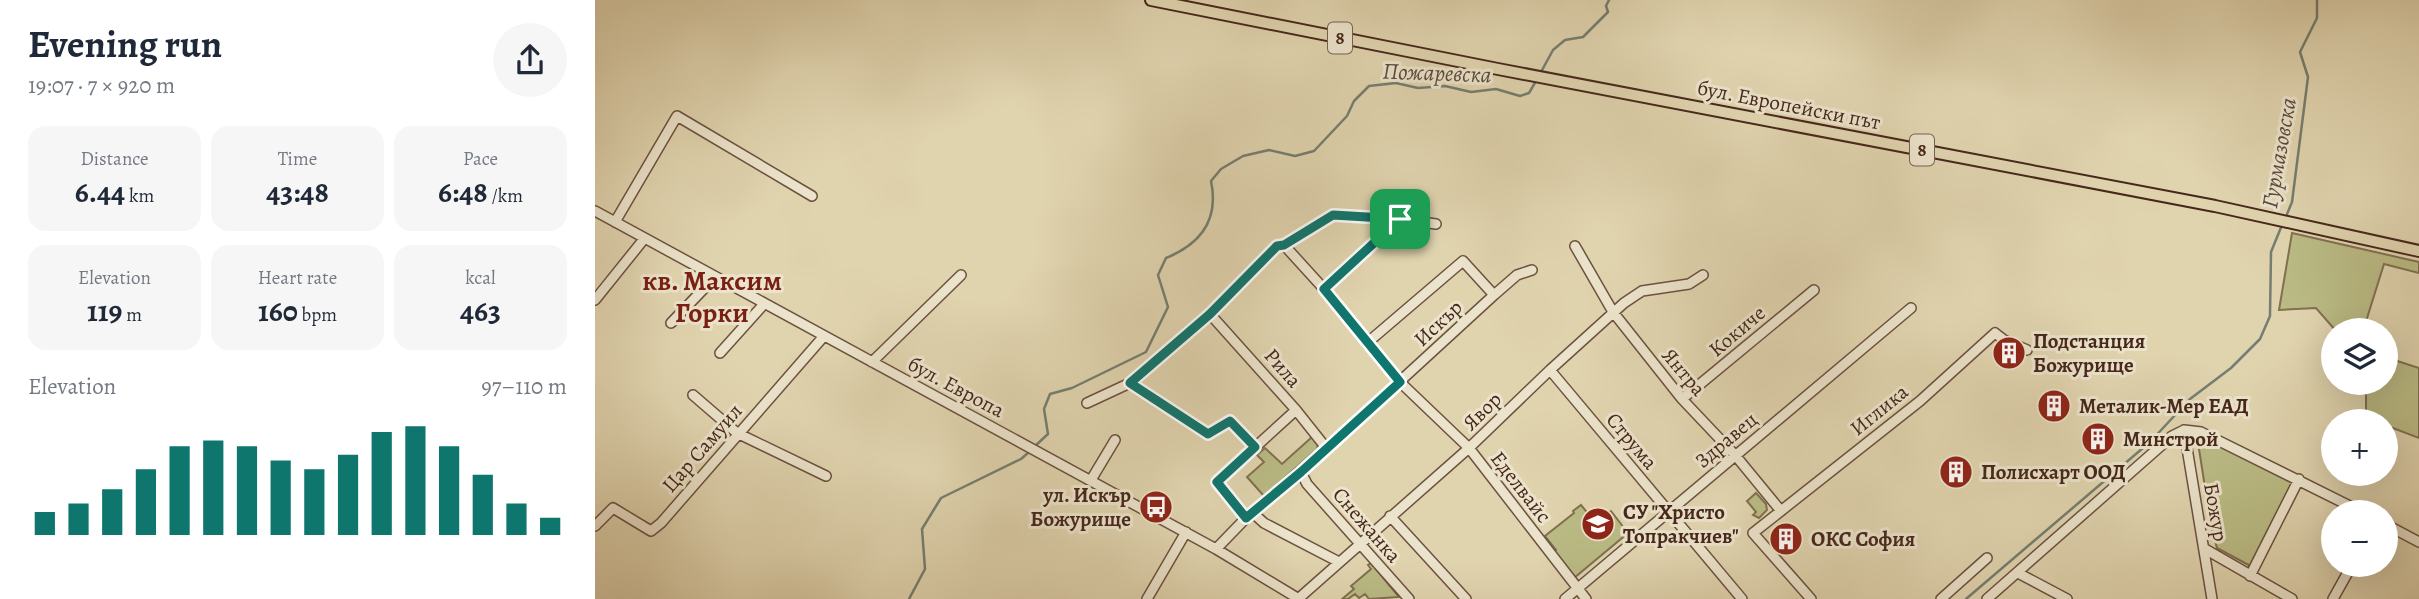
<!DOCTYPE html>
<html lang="en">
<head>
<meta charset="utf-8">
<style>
  :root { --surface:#fff; --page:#f6f6f7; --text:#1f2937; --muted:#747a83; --accent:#0f766e }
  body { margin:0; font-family:Alegreya,serif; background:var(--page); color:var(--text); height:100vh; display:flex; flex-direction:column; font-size:26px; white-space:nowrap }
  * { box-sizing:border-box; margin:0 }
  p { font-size:23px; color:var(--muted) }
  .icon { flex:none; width:38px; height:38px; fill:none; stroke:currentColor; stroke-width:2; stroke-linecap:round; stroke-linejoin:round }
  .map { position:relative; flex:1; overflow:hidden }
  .sheet { display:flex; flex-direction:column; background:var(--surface); width:595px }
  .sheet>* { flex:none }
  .controls { position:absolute; left:1726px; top:318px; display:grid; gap:14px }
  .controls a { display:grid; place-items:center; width:77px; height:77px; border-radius:50%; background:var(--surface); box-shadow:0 7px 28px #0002; font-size:35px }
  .pin { position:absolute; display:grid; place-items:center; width:60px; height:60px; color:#fff; margin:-30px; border-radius:14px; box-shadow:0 4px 10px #0006 }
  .round { display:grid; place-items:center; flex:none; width:74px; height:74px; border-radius:37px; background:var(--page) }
  .headline { display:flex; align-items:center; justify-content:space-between; height:119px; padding:0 28px }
  h1 { font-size:38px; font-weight:700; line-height:52px }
  .metrics { display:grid; grid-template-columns:repeat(3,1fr); gap:10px; height:119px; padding:7px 28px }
  .metrics div { display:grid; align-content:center; border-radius:18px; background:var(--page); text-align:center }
  .metrics b { font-size:30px; font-weight:700 }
  .metrics small { font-size:19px; font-weight:400 }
  .metrics p { font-size:19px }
  .chart { height:196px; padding:14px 28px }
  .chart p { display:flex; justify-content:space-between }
  .chart svg { width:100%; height:126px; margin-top:7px; stroke:var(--accent); stroke-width:6 }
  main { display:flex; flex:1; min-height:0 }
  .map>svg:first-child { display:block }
  .green { fill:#babb85; stroke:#807150; stroke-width:2 }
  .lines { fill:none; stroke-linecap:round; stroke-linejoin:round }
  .stream { stroke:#757e71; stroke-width:2.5 }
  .minor-casing { stroke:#6c5240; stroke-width:12 }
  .major-casing { stroke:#46271b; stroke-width:14 }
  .minor { stroke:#ebe3cb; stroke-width:9 }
  .major { stroke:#e0d4af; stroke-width:10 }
  .route-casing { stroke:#fff; stroke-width:14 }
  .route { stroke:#0f766e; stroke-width:9 }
  .labels { text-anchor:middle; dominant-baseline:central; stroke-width:6; stroke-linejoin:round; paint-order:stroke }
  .shield { fill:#ebe3cb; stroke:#785f50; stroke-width:2 }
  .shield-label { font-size:19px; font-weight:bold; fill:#46271b }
  .street-label { font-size:21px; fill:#46271b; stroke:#ebe3cb }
  .poi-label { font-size:21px; font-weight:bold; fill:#46271b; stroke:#ebe3cb; text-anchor:start }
  .water-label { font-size:23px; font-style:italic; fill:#5a4b3f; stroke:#ebe3cb }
  .district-label { font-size:28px; font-weight:bold; fill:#7a1f14; stroke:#ebe3cb }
</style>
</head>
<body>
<main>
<section class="sheet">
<div class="headline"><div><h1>Evening run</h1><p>19:07 · 7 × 920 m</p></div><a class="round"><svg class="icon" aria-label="share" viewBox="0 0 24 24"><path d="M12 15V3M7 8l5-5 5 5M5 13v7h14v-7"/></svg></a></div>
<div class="metrics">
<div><p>Distance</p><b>6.44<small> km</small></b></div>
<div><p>Time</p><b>43:48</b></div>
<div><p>Pace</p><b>6:48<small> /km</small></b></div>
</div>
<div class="metrics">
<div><p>Elevation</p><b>119<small> m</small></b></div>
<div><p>Heart rate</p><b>160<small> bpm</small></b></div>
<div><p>kcal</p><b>463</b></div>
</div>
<div class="chart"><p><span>Elevation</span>97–110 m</p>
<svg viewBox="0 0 160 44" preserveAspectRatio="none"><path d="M5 44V36M15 44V33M25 44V28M35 44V21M45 44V13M55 44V11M65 44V13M75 44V18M85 44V21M95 44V16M105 44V8M115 44V6M125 44V13M135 44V23M145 44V33M155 44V38"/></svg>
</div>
</section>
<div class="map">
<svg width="1824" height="599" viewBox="0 0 1824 599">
  <rect width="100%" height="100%" fill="#e0d4af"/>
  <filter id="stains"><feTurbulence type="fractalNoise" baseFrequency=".00286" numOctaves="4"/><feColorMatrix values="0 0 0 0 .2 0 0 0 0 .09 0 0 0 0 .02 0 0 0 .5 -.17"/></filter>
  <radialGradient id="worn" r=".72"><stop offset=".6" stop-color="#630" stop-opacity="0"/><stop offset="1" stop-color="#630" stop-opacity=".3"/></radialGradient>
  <!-- green -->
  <path class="green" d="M1697 233 1824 262V273L1789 264 1768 331H1741L1721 308 1684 310Z
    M1790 357 1824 368V438L1790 425V422L1771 418V383H1790Z
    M717 437 723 445 722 449 669 496 652 477 669 462 662 455 670 448 687 464Z
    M1612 437 1704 480 1661 569 1622 548 1617 531 1623 529 1617 494H1611L1604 449Z
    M1161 493 1171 504 1172 510 1164 518 1158 515 1161 512 1152 501Z
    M986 505 995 516 990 522 1003 539 1014 530 1006 518 1016 511 1033 533 979 578 959 552 961 550 950 536 979 513 978 511Z
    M776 563 804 597 774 599 770 594 764 598 760 594 753 599H747L759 589 756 586 776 569 773 565Z"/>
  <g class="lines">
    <!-- stream -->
    <path class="stream" d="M946 72 958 50 970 40 988 37 1013 12 1011 6 1014 0
      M1690 219 1697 202 1713 77 1705 52 1722 18V0
      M439 447 453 434 449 409 455 394 477 388 551 352 573 307 563 275 571 258C606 244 624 219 616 181L626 169 648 156 674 150 700 156 719 151 752 116 759 101 774 86 801 83 823 88 850 86 876 92 901 89 925 96 934 93 941 81
      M314 599 330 569 327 529 346 498 426 459 434 452
      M1371 599 1555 442 1595 399 1636 368 1665 339 1675 316 1676 252 1687 225"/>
    <defs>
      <path id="minor" d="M0 211 621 549 704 599
        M20 222 82 116 217 196
        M689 245 729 289 805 382 874 448 991 599
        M980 246 1018 312 1087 399 1140 455 1186 511
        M729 289 805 219
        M0 300 49 239
        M615 314 701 410 732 449
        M76 323 120 277
        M772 343 868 261 899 295
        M125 353 169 304
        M277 362 366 275
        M955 370 1147 599
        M535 383 613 434 635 421 661 447
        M98 395 142 433 231 476
        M1087 399 1219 290
        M492 403 535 383 615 314 682 246 689 245 739 215 805 219 841 224
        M1589 430 1617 599
        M706 472 712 484 814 599
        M496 480 520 440
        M658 513 669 523 744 562
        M795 516 871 599
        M651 518 622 482 701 410
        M1790 524 1824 542
        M0 526 18 508 56 531 66 523 229 336
        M621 549 651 518 706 472 899 295 922 275 937 270
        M1610 549 1697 599
        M1423 573 1472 599
        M1655 576 1704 479
        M552 599 591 532
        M703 599 874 448 955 370 1029 303 1047 291 1094 284 1108 275
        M970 599 1316 308
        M1216 599 1158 533 1325 401 1400 333 1409 340 1432 350
        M1346 599 1392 558
        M1392 599 1577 436 1589 430 1606 432 1769 513
        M1738 599 1757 565"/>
      <path id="major" d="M556 0 903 69 1620 206 1824 251"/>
    </defs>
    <!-- minor casing -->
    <use href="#minor" class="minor-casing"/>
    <!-- major casing -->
    <use href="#major" class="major-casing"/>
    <!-- minor -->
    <use href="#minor" class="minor"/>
    <!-- major -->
    <use href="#major" class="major"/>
  </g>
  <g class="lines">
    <defs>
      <path id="route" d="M738 215 805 219 729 289 805 382 706 472 651 518 622 482 660 447 635 421 613 434 535 383 615 314 682 246 689 245Z"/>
    </defs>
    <!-- route casing -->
    <use href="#route" class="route-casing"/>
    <!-- route -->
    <use href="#route" class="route"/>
  </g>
  <!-- icons -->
  <defs>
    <symbol id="building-disc" viewBox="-11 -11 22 22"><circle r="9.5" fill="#8f2418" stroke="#ebe3cb"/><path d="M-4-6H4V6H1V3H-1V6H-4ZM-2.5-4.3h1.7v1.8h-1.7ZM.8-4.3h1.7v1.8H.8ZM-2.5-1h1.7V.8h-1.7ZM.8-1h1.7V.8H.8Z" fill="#fff"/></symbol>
    <symbol id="bus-disc" viewBox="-11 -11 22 22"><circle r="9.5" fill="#8f2418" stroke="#ebe3cb"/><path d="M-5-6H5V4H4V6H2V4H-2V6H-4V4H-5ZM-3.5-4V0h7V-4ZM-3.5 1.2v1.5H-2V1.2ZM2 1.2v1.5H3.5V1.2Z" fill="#fff"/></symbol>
    <symbol id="school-disc" viewBox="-11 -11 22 22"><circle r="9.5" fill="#8f2418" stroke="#ebe3cb"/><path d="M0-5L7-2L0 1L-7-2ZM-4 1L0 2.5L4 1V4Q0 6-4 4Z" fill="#fff"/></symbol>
  </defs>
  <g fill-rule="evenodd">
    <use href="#building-disc" x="1395" y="334" width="38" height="38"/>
    <use href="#building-disc" x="1440" y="387" width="38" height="38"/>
    <use href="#building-disc" x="1484" y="420" width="38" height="38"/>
    <use href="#building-disc" x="1342" y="453" width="38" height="38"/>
    <use href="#bus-disc" x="542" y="488" width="38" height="38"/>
    <use href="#school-disc" x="984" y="505" width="38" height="38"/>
    <use href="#building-disc" x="1172" y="520" width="38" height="38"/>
  </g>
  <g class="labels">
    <!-- shield labels -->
    <g class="shield">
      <rect x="733" y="22.5" width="24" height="31" rx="5"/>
      <rect x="1315" y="134.5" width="24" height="31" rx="5"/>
    </g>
    <g class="shield-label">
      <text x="745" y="38">8</text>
      <text x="1327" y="150">8</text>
    </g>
    <!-- street labels -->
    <g class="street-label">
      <text transform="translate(1194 105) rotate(11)">бул. Европейски път</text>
      <text transform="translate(843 323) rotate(-43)">Искър</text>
      <text transform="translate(1142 331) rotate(-40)">Кокиче</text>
      <text transform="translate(688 368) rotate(49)">Рила</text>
      <text transform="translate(1089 372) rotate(50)">Янтра</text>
      <text transform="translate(361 387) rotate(28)">бул. Европа</text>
      <text transform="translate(1284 410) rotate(-39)">Иглика</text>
      <text transform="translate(887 411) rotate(-44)">Явор</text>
      <text transform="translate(1131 440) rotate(-40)">Здравец</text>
      <text transform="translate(1037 441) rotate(50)">Струма</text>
      <text transform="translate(107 448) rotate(-49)">Цар Самуил</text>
      <text transform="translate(926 487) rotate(52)">Еделвайс</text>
      <text transform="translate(1621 512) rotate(80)">Божур</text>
      <text transform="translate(772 525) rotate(49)">Снежанка</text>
    </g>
    <!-- poi labels -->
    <g class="poi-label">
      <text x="1438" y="341">Подстанция<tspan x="1438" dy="24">Божурище</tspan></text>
      <text x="1484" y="406">Металик-Мер ЕАД</text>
      <text x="1528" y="439">Минстрой</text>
      <text x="1386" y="472">Полисхарт ООД</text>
      <text x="536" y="495" text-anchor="end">ул. Искър<tspan x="536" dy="24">Божурище</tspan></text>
      <text x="1028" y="512">СУ "Христо<tspan x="1028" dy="24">Топракчиев"</tspan></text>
      <text x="1216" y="539">ОКС София</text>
    </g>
    <!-- water labels -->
    <g class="water-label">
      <text transform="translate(842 73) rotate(2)">Пожаревска</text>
      <text transform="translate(1684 153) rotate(-80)">Гурмазовска</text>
    </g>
    <!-- district labels -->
    <g class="district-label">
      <text x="117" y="281">кв. Максим<tspan x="117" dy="32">Горки</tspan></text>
    </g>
  </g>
  <rect width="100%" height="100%" filter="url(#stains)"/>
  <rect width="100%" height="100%" fill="url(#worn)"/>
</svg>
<div class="controls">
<a><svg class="icon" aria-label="layers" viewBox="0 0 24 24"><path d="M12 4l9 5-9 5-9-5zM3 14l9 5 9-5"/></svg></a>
<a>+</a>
<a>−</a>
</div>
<div class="pin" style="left:805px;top:219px;background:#1e9e55"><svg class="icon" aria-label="arrive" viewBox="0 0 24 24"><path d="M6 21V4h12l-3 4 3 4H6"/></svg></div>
</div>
</main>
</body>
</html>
